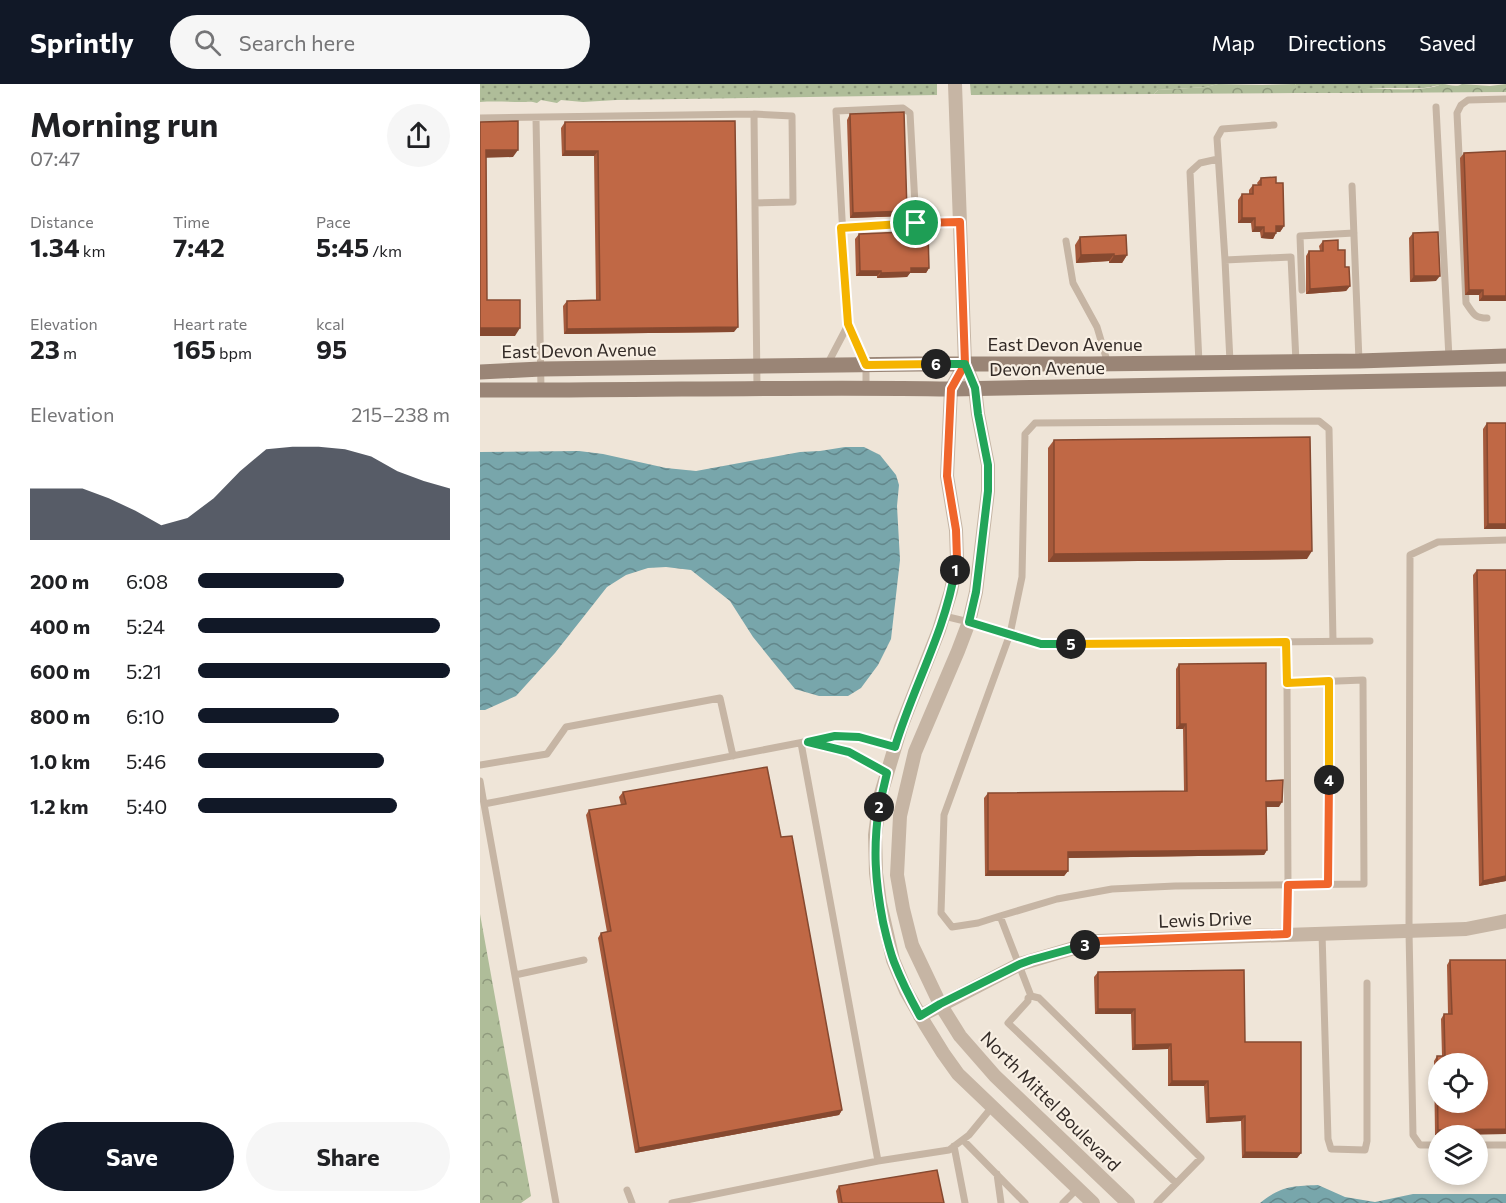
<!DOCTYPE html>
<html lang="en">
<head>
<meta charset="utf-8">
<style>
  :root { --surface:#fff; --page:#f6f6f6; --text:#202124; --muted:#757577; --accent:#111827 }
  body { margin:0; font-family:Commissioner,sans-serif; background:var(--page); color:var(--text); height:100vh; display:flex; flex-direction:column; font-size:22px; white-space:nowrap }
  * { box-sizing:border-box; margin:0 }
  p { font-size:20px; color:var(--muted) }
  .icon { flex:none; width:33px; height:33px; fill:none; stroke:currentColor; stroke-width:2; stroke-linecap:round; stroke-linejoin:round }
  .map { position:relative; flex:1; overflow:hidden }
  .panel { display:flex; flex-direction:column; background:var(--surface); width:480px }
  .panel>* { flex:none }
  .controls { position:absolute; left:948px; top:969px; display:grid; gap:12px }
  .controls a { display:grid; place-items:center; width:60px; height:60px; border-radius:50%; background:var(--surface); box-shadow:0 3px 9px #0003; font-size:30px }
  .pin { position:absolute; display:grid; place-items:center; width:51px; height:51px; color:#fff; margin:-26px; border:3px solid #fff; border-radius:50%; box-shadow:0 2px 6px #0007 }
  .km { position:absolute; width:30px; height:30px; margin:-15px; border-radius:50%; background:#222; color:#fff; font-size:16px; line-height:30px; text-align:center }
  .round { display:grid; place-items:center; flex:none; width:63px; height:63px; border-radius:32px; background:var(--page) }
  .summary { display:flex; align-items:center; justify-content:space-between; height:102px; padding:0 30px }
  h1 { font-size:33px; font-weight:700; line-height:45px }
  .metrics { display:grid; grid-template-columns:repeat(3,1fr); gap:9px; height:102px; padding:6px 30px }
  .metrics div { display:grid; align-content:center }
  .metrics b { font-size:26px; font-weight:700 }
  .metrics small { font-size:16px; font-weight:400 }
  .metrics p { font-size:16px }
  .chart { height:168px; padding:12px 30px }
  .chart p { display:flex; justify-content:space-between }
  .chart svg { width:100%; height:108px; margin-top:6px; fill:var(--accent); opacity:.7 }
  .button { display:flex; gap:12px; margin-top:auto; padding:12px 30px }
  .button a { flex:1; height:69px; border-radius:36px; background:var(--accent); color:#fff; font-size:24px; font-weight:700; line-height:69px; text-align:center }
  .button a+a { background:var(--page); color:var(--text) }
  ul { padding:0 30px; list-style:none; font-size:20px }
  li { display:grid; grid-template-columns:96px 72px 1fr; align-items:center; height:45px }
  li i { height:15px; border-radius:8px; background:var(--accent) }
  header { display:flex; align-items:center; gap:36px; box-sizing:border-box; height:84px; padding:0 30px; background:var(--accent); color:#fff }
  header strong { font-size:28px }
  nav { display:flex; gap:33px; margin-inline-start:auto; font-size:21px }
  .search { width:420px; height:54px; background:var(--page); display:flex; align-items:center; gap:15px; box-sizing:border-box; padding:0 21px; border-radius:33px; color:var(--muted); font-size:22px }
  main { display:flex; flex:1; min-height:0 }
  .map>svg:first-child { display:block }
  .grass { fill:url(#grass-dots) }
  .forest { fill:url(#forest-crowns) }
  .water { fill:url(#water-waves) }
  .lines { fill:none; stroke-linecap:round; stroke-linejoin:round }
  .lane { stroke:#c6b5a4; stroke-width:7 }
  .street { stroke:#c6b5a4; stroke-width:14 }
  .secondary { stroke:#9a8576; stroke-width:15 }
  .wall { fill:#a5593b }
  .shaded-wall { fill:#864930 }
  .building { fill:#c06845; stroke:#864930; stroke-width:1.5; fill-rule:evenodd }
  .split-1-casing { stroke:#fff; stroke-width:12 }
  .split-2-casing { stroke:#fff; stroke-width:12 }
  .split-3-casing { stroke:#fff; stroke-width:12 }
  .split-4-casing { stroke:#fff; stroke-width:12 }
  .split-5-casing { stroke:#fff; stroke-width:12 }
  .split-6-casing { stroke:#fff; stroke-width:12 }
  .split-7-casing { stroke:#fff; stroke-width:12 }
  .split-1 { stroke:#f0652b; stroke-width:8 }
  .split-2 { stroke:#22a559; stroke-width:8 }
  .split-3 { stroke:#22a559; stroke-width:8 }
  .split-4 { stroke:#f0652b; stroke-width:8 }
  .split-5 { stroke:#f5b400; stroke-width:8 }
  .split-6 { stroke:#22a559; stroke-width:8 }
  .split-7 { stroke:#f5b400; stroke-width:8 }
  .labels { text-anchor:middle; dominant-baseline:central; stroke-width:4.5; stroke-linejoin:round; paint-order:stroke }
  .street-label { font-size:18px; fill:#322a26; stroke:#f8efe3 }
</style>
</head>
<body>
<header>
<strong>Sprintly</strong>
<div class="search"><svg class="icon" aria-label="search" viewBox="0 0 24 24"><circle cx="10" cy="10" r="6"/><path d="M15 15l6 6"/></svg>Search here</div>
<nav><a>Map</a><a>Directions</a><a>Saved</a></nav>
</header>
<main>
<section class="panel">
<div class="summary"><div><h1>Morning run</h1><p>07:47</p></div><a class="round"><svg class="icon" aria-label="share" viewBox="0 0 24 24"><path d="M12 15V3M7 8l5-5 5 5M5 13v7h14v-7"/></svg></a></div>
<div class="metrics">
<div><p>Distance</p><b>1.34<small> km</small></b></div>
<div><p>Time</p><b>7:42</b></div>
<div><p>Pace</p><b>5:45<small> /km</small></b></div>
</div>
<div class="metrics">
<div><p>Elevation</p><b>23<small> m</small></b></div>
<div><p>Heart rate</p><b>165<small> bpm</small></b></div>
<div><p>kcal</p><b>95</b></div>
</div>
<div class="chart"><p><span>Elevation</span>215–238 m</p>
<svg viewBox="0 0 160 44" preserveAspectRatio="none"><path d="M0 44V23L10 23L20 23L30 27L40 32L50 38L60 35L70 27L80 16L90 7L100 6L110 6L120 7L130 10L140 16L150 20L160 23V44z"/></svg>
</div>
<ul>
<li><b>200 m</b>6:08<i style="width:58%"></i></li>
<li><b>400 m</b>5:24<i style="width:96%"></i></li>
<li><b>600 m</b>5:21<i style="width:100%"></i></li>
<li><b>800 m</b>6:10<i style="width:56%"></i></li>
<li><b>1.0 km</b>5:46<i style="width:74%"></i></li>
<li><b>1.2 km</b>5:40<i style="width:79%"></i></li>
</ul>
<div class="button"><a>Save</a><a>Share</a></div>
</section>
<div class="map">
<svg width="1026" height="1119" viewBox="0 0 1026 1119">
  <defs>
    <pattern id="grass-dots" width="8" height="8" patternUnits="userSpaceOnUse" patternTransform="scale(1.5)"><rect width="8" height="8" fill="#afbd99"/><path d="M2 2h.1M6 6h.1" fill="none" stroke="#8f9a7d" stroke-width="1.8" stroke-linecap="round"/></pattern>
    <pattern id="forest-crowns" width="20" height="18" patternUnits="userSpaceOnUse" patternTransform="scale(1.5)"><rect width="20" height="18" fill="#afbd99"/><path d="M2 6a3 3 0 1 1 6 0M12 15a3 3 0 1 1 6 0" fill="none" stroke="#8f9a7d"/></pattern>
    <pattern id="water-waves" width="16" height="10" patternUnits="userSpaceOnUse" patternTransform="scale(1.5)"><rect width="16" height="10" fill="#78a6ab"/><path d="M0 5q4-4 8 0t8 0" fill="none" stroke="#63878b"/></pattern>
  </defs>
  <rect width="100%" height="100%" fill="#efe5d8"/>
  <!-- grass -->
  <path class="grass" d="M0 0H457V11L136 16 103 18 81 16 77 19 61 16 57 19C51 17 48 18 42 18 28 18 14 17 0 18Z
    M490 0H738L726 3 678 6 674 10 491 11Z
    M815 0H965L944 4H881L879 9H816V1Z"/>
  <!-- forest -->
  <path class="forest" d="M738 0 782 1 815 0 816 1V9L674 10 678 6 726 3Z
    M962 0C969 0 976 4 982 0L1010 2 1026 0V8L879 9 881 4C903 4 942 9 962 0Z
    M0 830 51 1112 41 1119H0Z"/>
  <!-- water -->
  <path class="water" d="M365 363H384L400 371 416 391 419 401 417 422 420 476 411 555 398 581 381 604 368 612H339L315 605 273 553 250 517 211 486 186 483 168 484 146 491 127 503 75 569 36 612 5 626H0V368L99 367 123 370 186 384 216 387 320 368 340 367Z
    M838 1101 865 1113 895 1118 933 1110H1026V1119H780C801 1102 813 1102 838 1101Z"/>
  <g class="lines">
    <!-- lane -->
    <path class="lane" d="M956 23 969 274
      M274 30 312 32 313 118 275 119
      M0 34 274 30 277 304
      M56 34 61 305
      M872 102 879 277
      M361 144 436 139
      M586 157 593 199 617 243 628 280
      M745 176 737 54 742 45 794 41
      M822 206 820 152 874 149
      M1007 234C994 234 993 229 986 219L977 29 981 21 988 16 1026 15
      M750 278 745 176 811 173 816 278
      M719 279 710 88 720 79 738 75
      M347 281 368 241
      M386 304V281L368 241 356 27 423 24 430 29 436 139 480 138
      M464 532 489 538 561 560 890 557
      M807 599 808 801 807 850
      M330 658 369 668 407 689
      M0 681 67 670 86 643 240 614 253 672
      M0 697 4 720
      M848 800 849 597
      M520 832 577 815 632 805 695 802 884 800 883 596 807 599 806 558
      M842 849 848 1055 851 1065 885 1066 887 1057V899
      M35 891 104 876
      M551 912 520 832 498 839 472 843 461 829 464 731 530 550 542 493 545 350 555 339 839 337 849 345 853 557
      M483 1056 545 1119
      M958 1061H940L933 1051 929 847 930 471 958 458 1026 456
      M998 1061H1026
      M474 1062 485 1119
      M398 1077 469 1066 489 1051 512 1023
      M517 1090 521 1119
      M147 1106 152 1119
      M76 1119 4 720 355 652 379 653 415 663
      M192 1119 398 1077 321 659
      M583 1119 598 1104
      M677 1119 721 1074 559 914 551 912 548 914V917L528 939 696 1099"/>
    <!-- street -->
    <path class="street" d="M475 0 485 280 495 304 498 330 508 381V407L496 508 489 538 478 567 435 668 420 732 417 791 423 825 432 861 460 920 480 952 515 992 648 1119
      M485 280 471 305 467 392 476 446 477 475 471 507 459 546 421 643 400 713 395 751 396 789 400 819 413 876 426 907 445 940 463 969 478 990 613 1119
      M440 932 540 880 618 857 986 845 1026 837"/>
    <!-- secondary -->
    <path class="secondary" d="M0 288 61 285 438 280H610L879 277 1026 272
      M0 306C157 307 314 302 471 305L1026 295"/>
  </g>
  <!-- wall -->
  <path class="wall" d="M370 30 427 127 424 132 370 134 367 36Z
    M255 37 254 248 84 250 83 222 87 217 116 216 114 72H82L81 44 85 38Z
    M1026 67V217H999V211H985L980 74 984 69Z
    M781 94 796 99 804 142 800 148H796V149L793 155 781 154 780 148H772L771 139H758V116L762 110H769V106L773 101H778L777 99Z
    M425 144 433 147 449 184 446 189H430L427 193 397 194V192H376L375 155 379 150 423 148Z
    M933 149 956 197 930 198 929 154Z
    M600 153 647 171 642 179H629V177L596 179 595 161Z
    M843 157 858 166 865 183 870 202 866 207 826 210V172L829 167H840L839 162Z
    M1007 339 1026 445H1004L1003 345Z
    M574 356 827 475 568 478V364Z
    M997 486H1026V797L999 802 993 491Z
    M699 580 786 697 799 723H786L787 766 784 771 588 774V787L584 792H505L504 714 508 709 704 707 703 645H696V585Z
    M143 708 301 753 362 1026 359 1031 155 1069 118 854 121 849 127 848 106 731 109 726 141 721 139 713Z
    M970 876H1026V1050L955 1051 954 977 957 972H962L961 935 964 930H968L967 881Z
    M618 888 765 958 821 1069 817 1074H762L761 1037 726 1039 724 1002H688V965L652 966 651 930H615L614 893Z
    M359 1102 464 1119H358L356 1107Z"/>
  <!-- shaded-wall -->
  <path class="shaded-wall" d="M6 66H38L33 73 0 74Z
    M85 67H118L114 72H82Z
    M427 127 424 132 370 134 373 129Z
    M762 134H775L771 139H758Z
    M796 142H804L800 148H793Z
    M775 143H784L780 148H772Z
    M784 149H796L793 155 781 154Z
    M634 170 629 177 596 179 601 171Z
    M647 171 642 179H629L634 172Z
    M431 184H449L446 189H430L427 193 397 194 401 189Z
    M380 187H401L397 192H376Z
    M934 192H960L956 197 930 198Z
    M870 202 866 207 826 210 830 205Z
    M989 206H1003L999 211H985Z
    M1003 212H1026V217H999Z
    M258 243 254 248 84 250 87 245Z
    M0 244H40L35 252H0Z
    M1008 440H1026V445H1004Z
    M832 467 827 475 568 478 574 470Z
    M700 640H706L703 645H696Z
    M786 718H802L799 723H783Z
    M787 766 784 771 584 774 588 768Z
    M508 787H588L584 792H505Z
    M1026 792V797L999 802 1003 797Z
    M618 925H655L651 930H615Z
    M691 960 688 965 652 966 655 961Z
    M692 997H728L724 1002H688Z
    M362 1026 359 1031 155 1069 159 1064Z
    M765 1032 761 1037 726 1039 729 1034Z
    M1026 1045V1050L955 1051 958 1046Z
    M765 1068 821 1069 817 1074H762Z"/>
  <!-- building -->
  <path class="building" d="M424 28 427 127 373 129 370 30Z
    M38 37V66H6L7 216H40V244H0V38Z
    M255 37 258 243 87 245V217L120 216 118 67H85V38Z
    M1026 67V212H1003V206H989L984 69Z
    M796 93V99H803L804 142H796V149H784V143H775V134H762V110H773V101H781V94Z
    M425 144H433V147H448L449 184H431V188L401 189V187H380L379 150 425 148Z
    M958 148 960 192H934L933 149Z
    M646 151 647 171 634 172V170L601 171 600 153Z
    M858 156V166H865V183H869L870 202 830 205 829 167H843V157Z
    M1007 339H1026V440H1008Z
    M830 353 832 467 574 470V356Z
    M997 486H1026V792L1003 797Z
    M786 579V697L803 696 802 718H786L787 766 588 768V787H508V709L707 707 706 640H700L699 580Z
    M287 683 301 753 312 752 362 1026 159 1064 121 849 131 847 109 726 146 720 143 708Z
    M970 876H1026V1045L958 1046 957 972H965L964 930H972ZM958 980H998V1018H958Z
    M764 886 765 958H821V1069L765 1068V1032L729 1034 728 997H692L691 960 655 961V925H618V888Z
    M457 1086 464 1119H362L359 1102Z"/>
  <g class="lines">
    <defs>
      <path id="split-1" d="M436 139 480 138 485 280 471 305 467 392 476 446 477 475 475 486"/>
      <path id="split-2" d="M399 723 407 689 369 668 328 658 355 652 379 653 415 663C433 603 465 548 475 486"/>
      <path id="split-3" d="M399 723C393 764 395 797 403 838 406 851 409 865 414 878 421 896 430 914 440 932L460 920 540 880 551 876 605 861"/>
      <path id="split-4" d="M605 861 618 857 807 850 808 801 848 800 849 696"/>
      <path id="split-5" d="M591 560 806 558 807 599 849 597V696"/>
      <path id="split-6" d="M456 280H485L495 304 498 330 508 381V407L499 483 496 508 489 538 561 560H591"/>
      <path id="split-7" d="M436 139 361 144 368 240 386 281 456 280"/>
    </defs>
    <!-- split-1 casing -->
    <use href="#split-1" class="split-1-casing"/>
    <!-- split-2 casing -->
    <use href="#split-2" class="split-2-casing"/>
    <!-- split-3 casing -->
    <use href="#split-3" class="split-3-casing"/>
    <!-- split-4 casing -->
    <use href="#split-4" class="split-4-casing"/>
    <!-- split-5 casing -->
    <use href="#split-5" class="split-5-casing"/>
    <!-- split-6 casing -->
    <use href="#split-6" class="split-6-casing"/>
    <!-- split-7 casing -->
    <use href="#split-7" class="split-7-casing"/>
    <!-- split-1 -->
    <use href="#split-1" class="split-1"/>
    <!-- split-2 -->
    <use href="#split-2" class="split-2"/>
    <!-- split-3 -->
    <use href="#split-3" class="split-3"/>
    <!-- split-4 -->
    <use href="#split-4" class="split-4"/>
    <!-- split-5 -->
    <use href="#split-5" class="split-5"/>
    <!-- split-6 -->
    <use href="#split-6" class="split-6"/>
    <!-- split-7 -->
    <use href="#split-7" class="split-7"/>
  </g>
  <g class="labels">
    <!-- street labels -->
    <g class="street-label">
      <text x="585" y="260">East Devon Avenue</text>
      <text transform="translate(99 266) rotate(-1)">East Devon Avenue</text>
      <text transform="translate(567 284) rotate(-1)">Devon Avenue</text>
      <text transform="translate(725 835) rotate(-2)">Lewis Drive</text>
      <text transform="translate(571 1017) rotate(45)">North Mittel Boulevard</text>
    </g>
  </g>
</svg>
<div class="controls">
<a><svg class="icon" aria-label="locate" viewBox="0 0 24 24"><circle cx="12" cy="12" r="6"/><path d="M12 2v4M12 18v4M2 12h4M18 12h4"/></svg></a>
<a><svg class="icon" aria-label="layers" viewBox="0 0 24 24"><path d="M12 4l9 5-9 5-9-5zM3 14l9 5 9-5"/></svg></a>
</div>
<div class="pin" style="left:436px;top:139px;background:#1e9e55"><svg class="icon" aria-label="arrive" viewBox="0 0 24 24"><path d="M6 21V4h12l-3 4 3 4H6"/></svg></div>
<b class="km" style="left:475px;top:486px">1</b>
<b class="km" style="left:399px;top:723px">2</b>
<b class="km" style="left:605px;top:861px">3</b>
<b class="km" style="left:849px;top:696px">4</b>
<b class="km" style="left:591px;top:560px">5</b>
<b class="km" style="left:456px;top:280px">6</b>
</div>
</main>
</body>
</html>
